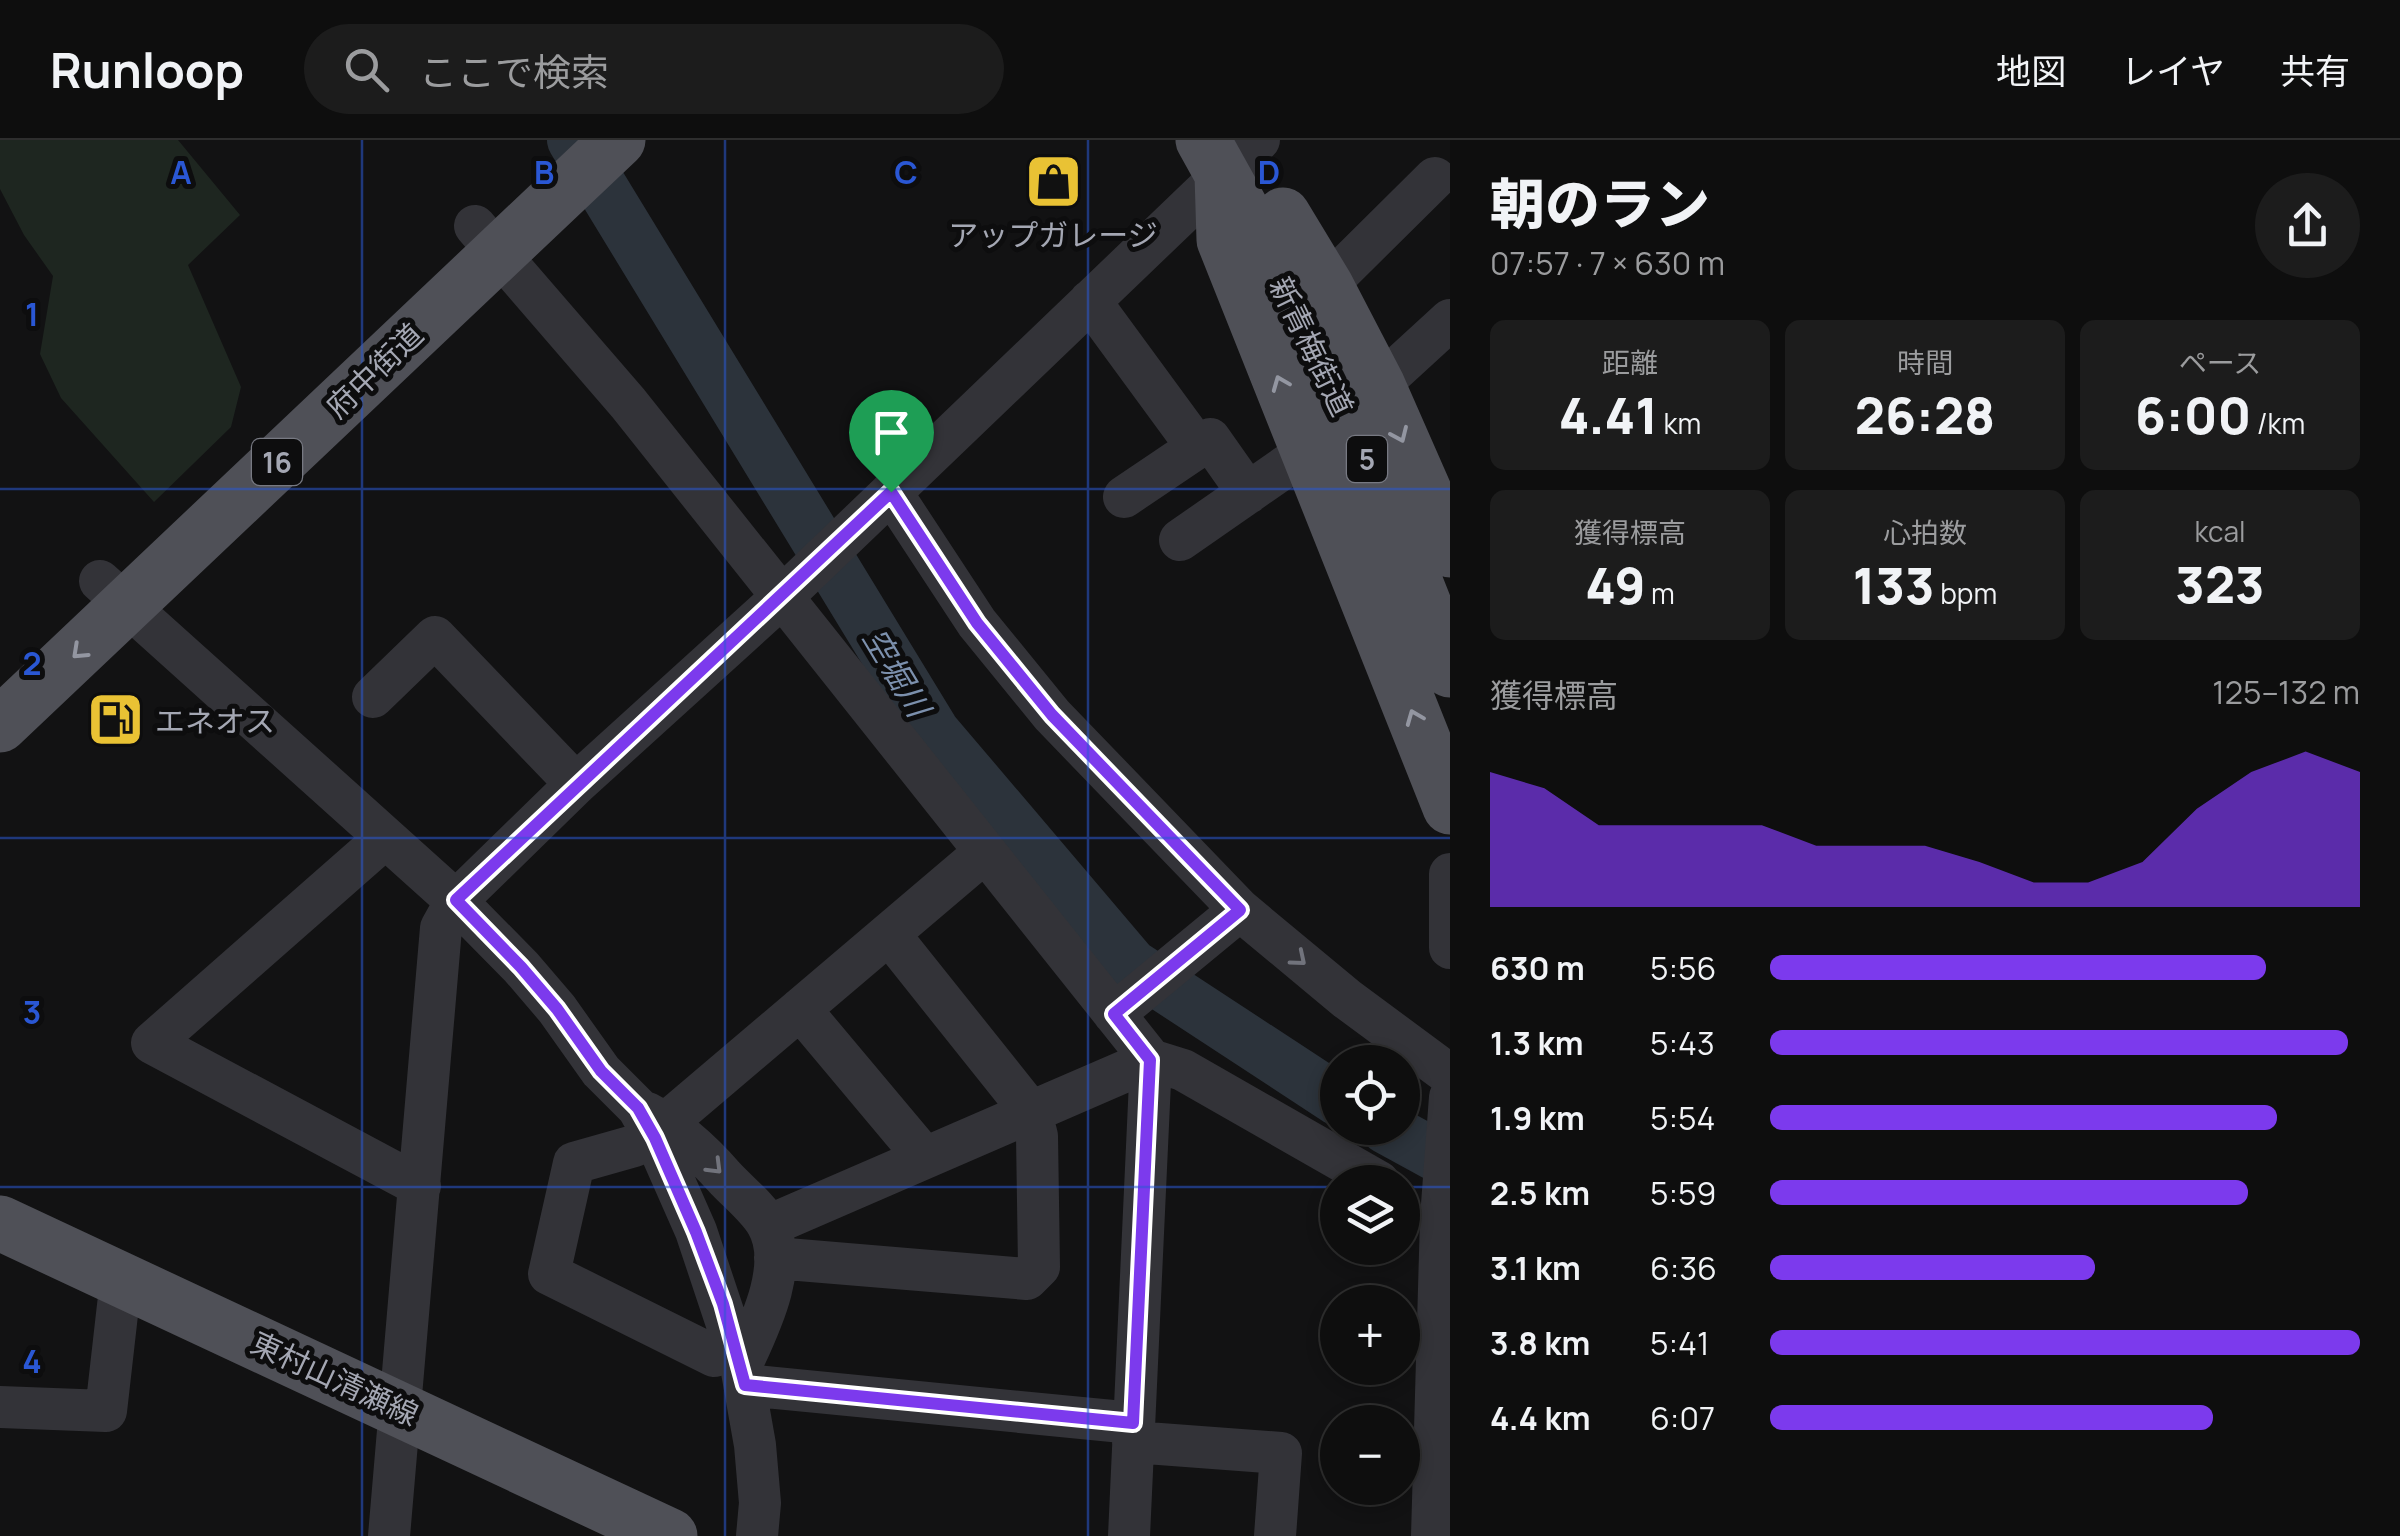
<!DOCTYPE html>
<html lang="ja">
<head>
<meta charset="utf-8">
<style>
  :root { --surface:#0e0e0e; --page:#1c1c1c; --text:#f1f3f6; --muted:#9b9c9e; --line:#2e2e2e; --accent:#7c3aed }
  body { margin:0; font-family:Manrope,"Noto Sans JP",sans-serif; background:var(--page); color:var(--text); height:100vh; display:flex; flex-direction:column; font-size:38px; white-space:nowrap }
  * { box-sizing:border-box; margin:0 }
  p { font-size:32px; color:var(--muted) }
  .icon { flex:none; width:55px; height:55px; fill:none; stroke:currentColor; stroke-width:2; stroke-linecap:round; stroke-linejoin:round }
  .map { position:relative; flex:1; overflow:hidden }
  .details { display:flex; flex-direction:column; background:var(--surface); width:950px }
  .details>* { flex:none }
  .fabs { position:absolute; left:1320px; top:905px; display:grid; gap:20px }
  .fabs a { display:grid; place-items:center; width:100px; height:100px; border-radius:50%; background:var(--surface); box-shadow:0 5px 15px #0003,0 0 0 2px var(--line); font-size:50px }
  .pin { position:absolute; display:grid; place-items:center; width:85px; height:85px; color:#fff; margin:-102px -42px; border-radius:50% 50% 50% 0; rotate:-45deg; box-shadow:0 0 10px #0007 }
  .pin .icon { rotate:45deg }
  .round { display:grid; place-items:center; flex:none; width:105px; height:105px; border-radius:52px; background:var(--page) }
  .headline { display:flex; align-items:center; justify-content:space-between; height:170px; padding:0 40px }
  h1 { font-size:55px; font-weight:800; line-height:75px }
  .figures { display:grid; grid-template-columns:repeat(3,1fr); gap:15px; height:170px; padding:10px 40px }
  .figures div { display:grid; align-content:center; border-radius:15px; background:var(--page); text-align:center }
  .figures b { font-size:50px; font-weight:800 }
  .figures small { font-size:28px; font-weight:400 }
  .figures p { font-size:28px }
  .chart { height:280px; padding:20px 40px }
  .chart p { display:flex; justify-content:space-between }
  .chart svg { width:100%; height:180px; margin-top:10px; fill:var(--accent); opacity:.7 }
  ul { padding:0 40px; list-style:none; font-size:32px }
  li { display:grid; grid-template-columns:160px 120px 1fr; align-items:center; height:75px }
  li i { height:25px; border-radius:12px; background:var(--accent) }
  header { display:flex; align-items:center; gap:60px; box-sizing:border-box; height:140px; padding:0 50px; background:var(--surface); border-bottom:2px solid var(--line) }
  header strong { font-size:48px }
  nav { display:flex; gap:55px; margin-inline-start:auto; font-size:35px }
  .search { width:700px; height:90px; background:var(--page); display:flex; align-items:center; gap:25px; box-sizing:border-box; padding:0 35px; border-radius:55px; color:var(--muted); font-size:38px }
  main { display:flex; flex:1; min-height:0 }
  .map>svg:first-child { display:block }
  .green { fill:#1e2620 }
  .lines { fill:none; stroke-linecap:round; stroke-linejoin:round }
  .river { stroke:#2c333b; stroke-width:52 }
  .minor { stroke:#333338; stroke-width:42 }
  .major { stroke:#4f5057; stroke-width:55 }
  .oneway { stroke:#9396a1 }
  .oneway2 { stroke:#71737c }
  .route-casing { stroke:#fff; stroke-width:20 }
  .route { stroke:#7c3aed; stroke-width:12 }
  .grid { fill:none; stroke:#2a57d4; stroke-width:2.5; stroke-opacity:0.55 }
  .labels { text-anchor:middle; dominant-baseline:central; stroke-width:10; stroke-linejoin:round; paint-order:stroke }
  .shield { fill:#0d0d0e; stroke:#777982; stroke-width:2.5 }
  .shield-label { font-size:28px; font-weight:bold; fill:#a4a7b3 }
  .poi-label { font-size:30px; fill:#a4a7b3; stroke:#0d0d0e }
  .street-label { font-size:30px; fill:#a4a7b3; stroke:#0d0d0e }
  .water-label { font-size:32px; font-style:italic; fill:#7c90ad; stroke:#0d0d0e }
  .grid-label { font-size:32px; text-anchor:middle; font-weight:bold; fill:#2a57d4; stroke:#0d0d0e; stroke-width:10; stroke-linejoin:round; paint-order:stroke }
</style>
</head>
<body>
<header>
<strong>Runloop</strong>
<div class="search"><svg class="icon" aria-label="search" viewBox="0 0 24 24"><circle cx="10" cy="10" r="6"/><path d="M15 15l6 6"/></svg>ここで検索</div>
<nav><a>地図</a><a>レイヤ</a><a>共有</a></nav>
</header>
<main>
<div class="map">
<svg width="1450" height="1396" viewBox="0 0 1450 1396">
  <rect width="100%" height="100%" fill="#121213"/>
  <!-- green -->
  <path class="green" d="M0 0H178L240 75 188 125 241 247 231 287 154 362 61 258 40 214 53 136 24 95 0 49Z"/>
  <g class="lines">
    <!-- river -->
    <path class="river" d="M573 0 934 592 1132 825 1338 960
      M1386 988 1450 1023"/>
    <!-- minor -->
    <path class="minor" d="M1229 45 1246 13 1259 0
      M475 86 628 263 1151 920 1183 930 1379 1042
      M1326 146 1435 38
      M1090 161 1197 307
      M1378 246 1450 180
      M891 352 977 483 1052 575 1240 770 1347 859 1450 935
      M1124 357 1210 299 1248 353
      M1180 400 1308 311
      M100 441 456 761 521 827 557 869 601 931 638 968 655 998 696 1091 741 1226 755 1305 760 1363 757 1396
      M373 557 435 497 576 644
      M384 699 152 903 420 1046
      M1450 734V808
      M800 869 925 1018
      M1114 874 1240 770
      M647 973C676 988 703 1013 725 1038 738 1052 758 1068 767 1084 791 1125 758 1189 741 1226
      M666 983 985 712
      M634 1006 574 1023 549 1134 714 1216
      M768 1086 1151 920
      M775 1118 1027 1139 1039 1127 1037 996 1031 972 889 794
      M745 1245 1133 1283
      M0 1267 106 1271 121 1139
      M1133 1302 1281 1313 1275 1396
      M389 1396 441 788 456 761 576 644 782 457 1222 35
      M1129 1396 1151 920
      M1432 1396 1441 1078 1450 957"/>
    <!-- major -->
    <path class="major" d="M1203 0 1267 115 1365 315 1450 530
      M1222 35 1224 100 1450 667
      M1283 75 1326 146 1378 246 1450 410
      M0 585 618 0
      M0 1083 670 1396"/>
  </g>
  <!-- one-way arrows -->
  <defs><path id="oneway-chevron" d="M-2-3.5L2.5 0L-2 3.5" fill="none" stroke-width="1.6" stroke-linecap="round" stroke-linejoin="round" transform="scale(2.5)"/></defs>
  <g class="oneway">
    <use href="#oneway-chevron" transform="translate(1280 243) rotate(-112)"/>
    <use href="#oneway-chevron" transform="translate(1400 295) rotate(66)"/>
    <use href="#oneway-chevron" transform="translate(79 512) rotate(137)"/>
    <use href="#oneway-chevron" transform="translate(1414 577) rotate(-112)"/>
  </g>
  <g class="oneway2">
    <use href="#oneway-chevron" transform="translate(1299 819) rotate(40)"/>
    <use href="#oneway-chevron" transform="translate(715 1027) rotate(45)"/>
  </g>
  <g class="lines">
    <defs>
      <path id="route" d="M891 352 977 483 1052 575 1240 770 1114 874 1150 920 1133 1283 745 1245 723 1164 696 1092 655 998 638 968 601 931 557 869 521 827 456 760Z"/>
    </defs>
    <!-- route casing -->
    <use href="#route" class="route-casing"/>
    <!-- route -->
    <use href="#route" class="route"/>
  </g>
  <!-- grid -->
  <path class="grid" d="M362 0V1396M725 0V1396M1088 0V1396M0 349H1450M0 698H1450M0 1047H1338M1402 1047H1450"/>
  <!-- icons -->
  <defs>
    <symbol id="shop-square" viewBox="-11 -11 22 22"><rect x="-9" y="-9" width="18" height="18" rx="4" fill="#e9c234" stroke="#0d0d0e"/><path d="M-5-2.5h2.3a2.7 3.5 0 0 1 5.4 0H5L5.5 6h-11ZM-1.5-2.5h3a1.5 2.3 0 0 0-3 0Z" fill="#111"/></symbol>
    <symbol id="fuel-square" viewBox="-11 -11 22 22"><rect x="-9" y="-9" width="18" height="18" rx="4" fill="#e9c234" stroke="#0d0d0e"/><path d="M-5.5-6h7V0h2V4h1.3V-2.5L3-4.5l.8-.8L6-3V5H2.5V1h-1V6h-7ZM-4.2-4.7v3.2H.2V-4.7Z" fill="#111"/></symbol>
  </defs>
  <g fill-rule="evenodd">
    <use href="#shop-square" x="1022" y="10" width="63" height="63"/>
    <use href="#fuel-square" x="84" y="548" width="63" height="63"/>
  </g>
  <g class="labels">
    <!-- shield labels -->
    <g class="shield">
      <rect x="1347" y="296" width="40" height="46" rx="8"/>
      <rect x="252" y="299" width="50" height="46" rx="8"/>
    </g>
    <g class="shield-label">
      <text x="1367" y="319">5</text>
      <text x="277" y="322">16</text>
    </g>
    <!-- poi labels -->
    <g class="poi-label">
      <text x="1053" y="94">アップガレージ</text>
      <text x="155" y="580" text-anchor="start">エネオス</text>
    </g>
    <!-- street labels -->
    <g class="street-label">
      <text transform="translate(1312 206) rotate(64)">新青梅街道</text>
      <text transform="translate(374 230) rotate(-44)">府中街道</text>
      <text transform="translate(335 1238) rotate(25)">東村山清瀬線</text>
    </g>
    <!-- water labels -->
    <g class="water-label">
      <text transform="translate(897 532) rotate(59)">空堀川</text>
    </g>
  </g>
  <g class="grid-label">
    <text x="181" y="44">A</text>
    <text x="544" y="44">B</text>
    <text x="906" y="44">C</text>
    <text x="1269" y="44">D</text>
    <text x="32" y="186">1</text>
    <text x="32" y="535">2</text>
    <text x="32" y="884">3</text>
    <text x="32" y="1233">4</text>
  </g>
</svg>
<div class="fabs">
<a><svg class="icon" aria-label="locate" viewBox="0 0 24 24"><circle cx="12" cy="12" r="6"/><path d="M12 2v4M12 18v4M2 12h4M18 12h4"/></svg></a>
<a><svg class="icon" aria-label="layers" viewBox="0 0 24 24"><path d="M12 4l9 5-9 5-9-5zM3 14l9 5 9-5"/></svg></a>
<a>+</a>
<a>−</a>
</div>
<div class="pin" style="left:891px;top:352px;background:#1e9e55"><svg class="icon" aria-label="arrive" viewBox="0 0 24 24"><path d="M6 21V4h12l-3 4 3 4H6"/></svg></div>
</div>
<section class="details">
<div class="headline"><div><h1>朝のラン</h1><p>07:57 · 7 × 630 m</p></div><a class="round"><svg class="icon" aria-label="share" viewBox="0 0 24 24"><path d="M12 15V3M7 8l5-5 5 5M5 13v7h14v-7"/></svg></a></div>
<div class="figures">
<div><p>距離</p><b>4.41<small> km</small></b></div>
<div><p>時間</p><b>26:28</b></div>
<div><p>ペース</p><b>6:00<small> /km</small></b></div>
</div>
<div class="figures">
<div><p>獲得標高</p><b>49<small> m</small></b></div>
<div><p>心拍数</p><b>133<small> bpm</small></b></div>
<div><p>kcal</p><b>323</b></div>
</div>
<div class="chart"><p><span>獲得標高</span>125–132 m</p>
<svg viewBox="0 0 160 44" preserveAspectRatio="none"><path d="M0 44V11L10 15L20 24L30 24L40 24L50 24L60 29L70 29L80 29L90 33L100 38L110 38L120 33L130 20L140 11L150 6L160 11V44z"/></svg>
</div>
<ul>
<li><b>630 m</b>5:56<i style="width:84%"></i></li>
<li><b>1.3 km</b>5:43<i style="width:98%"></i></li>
<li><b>1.9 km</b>5:54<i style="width:86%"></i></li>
<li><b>2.5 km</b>5:59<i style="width:81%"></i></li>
<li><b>3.1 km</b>6:36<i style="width:55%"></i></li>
<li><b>3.8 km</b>5:41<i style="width:100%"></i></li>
<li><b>4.4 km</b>6:07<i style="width:75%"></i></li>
</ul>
</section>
</main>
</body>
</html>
